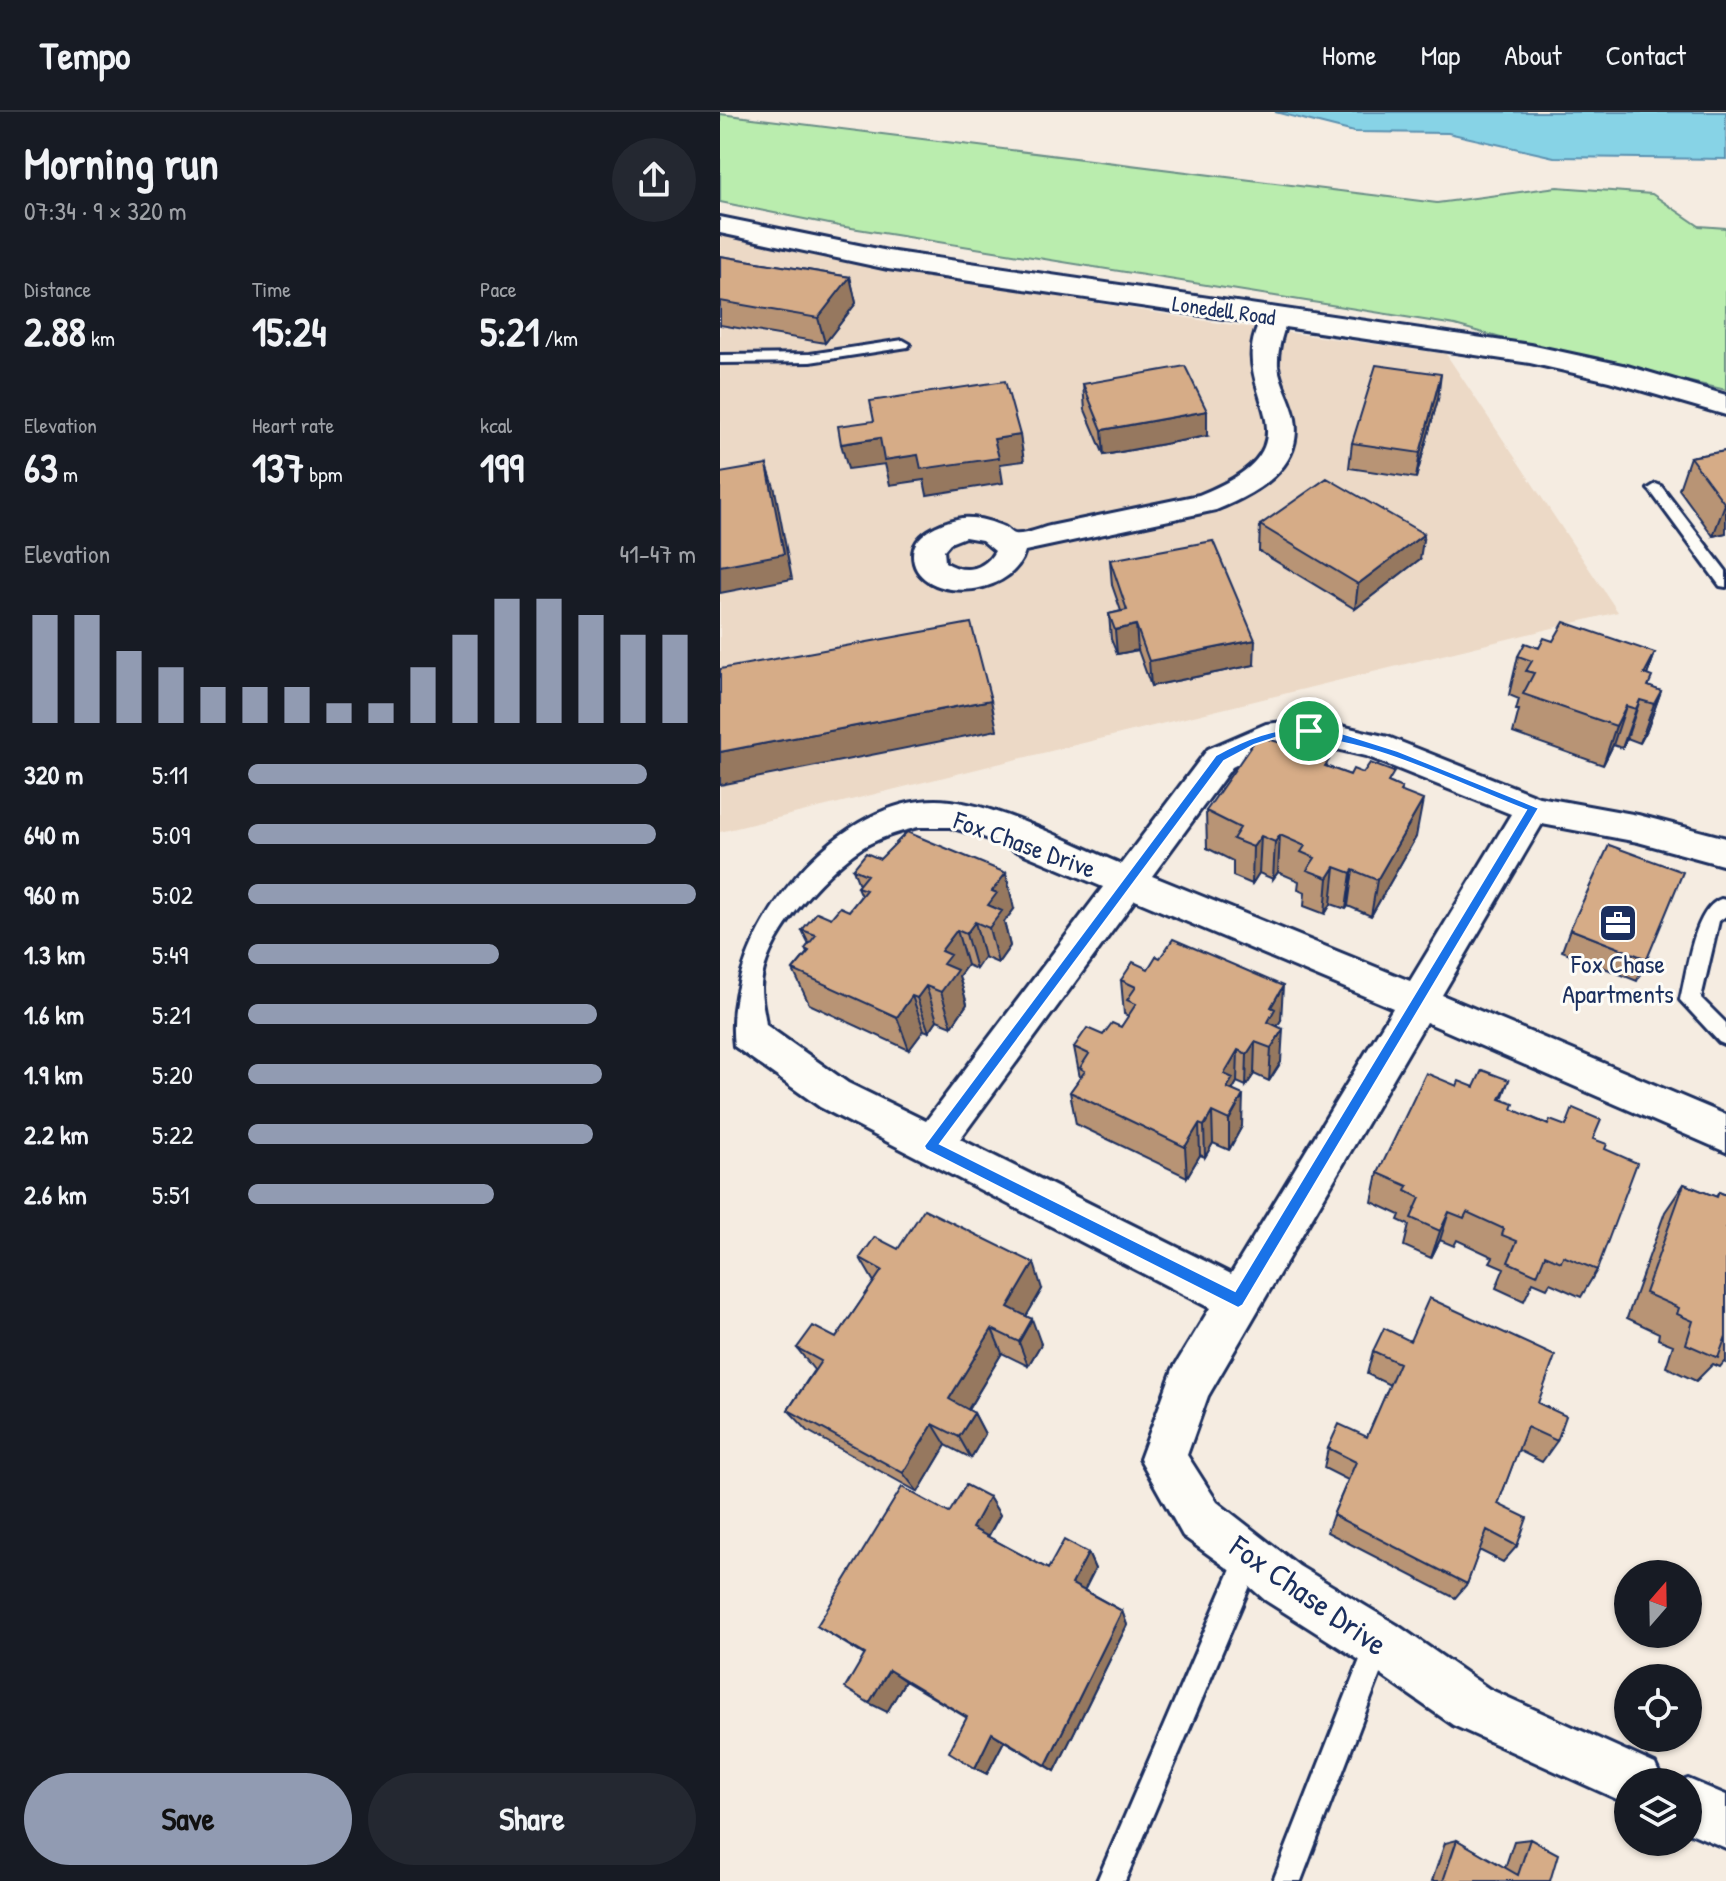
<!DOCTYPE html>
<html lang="en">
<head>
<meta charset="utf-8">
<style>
  :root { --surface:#171b24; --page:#242831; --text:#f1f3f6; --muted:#9ea1a6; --line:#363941; --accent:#919bb2 }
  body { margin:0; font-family:"Patrick Hand",sans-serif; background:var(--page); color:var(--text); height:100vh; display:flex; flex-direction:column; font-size:30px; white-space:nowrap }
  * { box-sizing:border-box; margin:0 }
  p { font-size:26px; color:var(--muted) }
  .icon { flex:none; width:44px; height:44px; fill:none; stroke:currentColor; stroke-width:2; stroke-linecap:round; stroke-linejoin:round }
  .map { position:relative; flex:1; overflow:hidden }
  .panel { display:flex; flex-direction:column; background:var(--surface); width:720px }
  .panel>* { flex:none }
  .needle { width:52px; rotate:20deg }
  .buttons { position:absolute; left:894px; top:1448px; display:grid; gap:16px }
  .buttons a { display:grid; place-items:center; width:88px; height:88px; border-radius:50%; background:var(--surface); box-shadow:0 2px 6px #0004; font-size:40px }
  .pin { position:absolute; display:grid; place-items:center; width:68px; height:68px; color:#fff; margin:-34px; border:4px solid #fff; border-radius:50%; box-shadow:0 2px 8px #0007 }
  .round { display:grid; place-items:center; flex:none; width:84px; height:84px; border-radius:42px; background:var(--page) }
  .head { display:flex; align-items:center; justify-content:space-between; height:136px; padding:0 24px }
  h1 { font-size:44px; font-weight:800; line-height:60px }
  .metrics { display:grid; grid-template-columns:repeat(3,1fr); gap:12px; height:136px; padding:8px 24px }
  .metrics div { display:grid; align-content:center }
  .metrics b { font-size:40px; font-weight:800 }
  .metrics small { font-size:22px; font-weight:400 }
  .metrics p { font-size:22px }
  .chart { height:224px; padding:16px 24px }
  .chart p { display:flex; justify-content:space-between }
  .chart svg { width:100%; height:144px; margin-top:8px; stroke:var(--accent); stroke-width:6 }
  .action { display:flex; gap:16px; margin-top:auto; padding:16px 24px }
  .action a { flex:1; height:92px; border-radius:48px; background:var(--accent); color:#111; font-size:32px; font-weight:800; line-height:92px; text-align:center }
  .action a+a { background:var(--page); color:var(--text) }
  ul { padding:0 24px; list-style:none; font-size:26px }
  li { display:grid; grid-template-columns:128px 96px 1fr; align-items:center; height:60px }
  li i { height:20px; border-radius:10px; background:var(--accent) }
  header { display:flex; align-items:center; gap:48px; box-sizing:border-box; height:112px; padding:0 40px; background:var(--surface); border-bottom:2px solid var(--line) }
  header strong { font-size:38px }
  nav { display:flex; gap:44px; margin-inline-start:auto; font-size:28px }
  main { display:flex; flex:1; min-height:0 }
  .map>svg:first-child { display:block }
  .built { fill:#ecd9c6 }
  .green { fill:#baedae; stroke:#6a8e86; stroke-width:2 }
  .water { fill:#87d3e6; stroke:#5c91b0; stroke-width:2 }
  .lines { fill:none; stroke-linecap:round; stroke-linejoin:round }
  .service-casing { stroke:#1b2f5e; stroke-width:6 }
  .minor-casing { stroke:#1b2f5e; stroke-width:6 }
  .tertiary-casing { stroke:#1b2f5e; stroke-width:6 }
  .service { fill:#fdfcf7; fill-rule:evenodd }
  .minor { fill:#fdfcf7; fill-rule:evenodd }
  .tertiary { fill:#fdfcf7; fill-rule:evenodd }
  .wall { fill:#b89474; stroke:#1b2f5e; stroke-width:2 }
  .shaded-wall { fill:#96785e; stroke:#1b2f5e; stroke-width:2 }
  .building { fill:#d6ac87; stroke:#1b2f5e; stroke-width:2 }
  .route { fill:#1a73e8; stroke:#fff; stroke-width:2; fill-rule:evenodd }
  .labels { text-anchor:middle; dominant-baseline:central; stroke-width:6; stroke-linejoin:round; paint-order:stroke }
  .far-street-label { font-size:22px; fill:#1b2f5e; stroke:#fdfcf7 }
  .street-label { font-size:26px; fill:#1b2f5e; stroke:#fdfcf7 }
  .poi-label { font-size:26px; fill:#1b2f5e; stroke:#fdfcf7 }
  .near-street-label { font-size:32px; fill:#1b2f5e; stroke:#fdfcf7 }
</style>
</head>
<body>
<header>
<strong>Tempo</strong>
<nav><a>Home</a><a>Map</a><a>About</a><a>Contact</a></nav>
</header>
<main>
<section class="panel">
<div class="head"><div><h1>Morning run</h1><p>07:34 · 9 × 320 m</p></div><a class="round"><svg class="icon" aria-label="share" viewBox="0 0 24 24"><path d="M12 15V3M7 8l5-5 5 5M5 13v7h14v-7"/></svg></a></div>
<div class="metrics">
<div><p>Distance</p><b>2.88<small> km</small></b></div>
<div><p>Time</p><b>15:24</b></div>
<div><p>Pace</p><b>5:21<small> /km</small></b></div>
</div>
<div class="metrics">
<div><p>Elevation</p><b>63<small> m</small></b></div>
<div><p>Heart rate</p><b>137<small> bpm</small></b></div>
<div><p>kcal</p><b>199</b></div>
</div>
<div class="chart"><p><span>Elevation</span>41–47 m</p>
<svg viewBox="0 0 160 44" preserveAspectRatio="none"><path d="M5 44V11M15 44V11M25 44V22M35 44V27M45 44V33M55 44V33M65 44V33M75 44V38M85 44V38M95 44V27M105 44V17M115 44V6M125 44V6M135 44V11M145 44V17M155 44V17"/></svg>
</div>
<ul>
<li><b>320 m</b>5:11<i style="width:89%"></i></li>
<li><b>640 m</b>5:09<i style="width:91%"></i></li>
<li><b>960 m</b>5:02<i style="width:100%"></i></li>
<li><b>1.3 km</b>5:49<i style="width:56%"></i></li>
<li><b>1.6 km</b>5:21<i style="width:78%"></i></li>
<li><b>1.9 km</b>5:20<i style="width:79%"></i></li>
<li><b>2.2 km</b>5:22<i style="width:77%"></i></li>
<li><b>2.6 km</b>5:51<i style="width:55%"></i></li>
</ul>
<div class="action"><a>Save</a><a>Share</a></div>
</section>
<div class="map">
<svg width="1006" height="1769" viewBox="0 0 1006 1769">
  <rect width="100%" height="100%" fill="#f5ece1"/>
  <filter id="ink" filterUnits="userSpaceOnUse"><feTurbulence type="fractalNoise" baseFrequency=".0125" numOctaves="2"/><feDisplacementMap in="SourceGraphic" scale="16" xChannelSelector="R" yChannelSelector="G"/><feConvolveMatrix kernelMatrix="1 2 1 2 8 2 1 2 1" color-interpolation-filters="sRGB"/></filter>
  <g filter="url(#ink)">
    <!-- built -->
    <path class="built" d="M0 121 179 158 498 211 726 242 898 500 0 720Z"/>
    <!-- green -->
    <path class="green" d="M0 2 717 91 837 75 932 82 979 114 1006 116V278L795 230 735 213 119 114 0 90Z"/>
    <!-- water -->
    <path class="water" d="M555 0H1006V47L834 45 728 21 634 20Z"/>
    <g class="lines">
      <defs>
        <path id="service" d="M183 228 190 232 188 235 90 250 0 251V243L90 242Z
          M936 372 941 374 1006 459V475L1000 474 931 380 928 377Z
          M1001 787 1006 788V804L999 809 981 886 1006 911V933L999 930 960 888C967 861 973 797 1001 787Z
          M530 1430 539 1434 543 1443 405 1769H377L521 1434Z
          M659 1518 668 1522 672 1531 581 1769H553L650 1522Z"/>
        <path id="minor" d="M555 197 564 200 568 205C563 221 557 237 558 254 560 272 572 289 575 307 583 357 535 382 496 398L305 439C291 490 193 490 193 443 193 422 220 411 237 407 251 403 271 409 284 415 288 417 290 421 294 422 303 424 321 416 330 414 380 404 429 393 479 383 618 328 492 277 546 200ZM245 425 262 428 275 439C264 459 243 462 225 450L224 438 230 431Z
          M591 607 668 625 819 685 918 703 1006 726V754L918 730 822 712 722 883 1006 1003V1040L706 910 488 1284 467 1343 497 1390 579 1454 677 1513 769 1577 935 1652 943 1670H908V1692L733 1613 641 1549 545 1488 513 1460 463 1424 420 1347 453 1257 490 1196 100 995 14 934C0 823 122 675 230 689 282 695 351 731 401 752L488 637 546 612ZM591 631 646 644 791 702 690 869 432 764 512 655 554 634ZM198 715H230L261 724 383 775 206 1009 128 971 46 913C45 902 41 888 41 876 42 828 102 763 140 737 157 726 178 720 198 715ZM415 788 673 896 511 1162 240 1027Z
          M968 1667 1006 1683V1736L968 1720V1670H960Z"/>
        <path id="tertiary" d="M0 105 168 139 810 233 907 254 1006 283V303L889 269 810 251 168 157 0 121Z"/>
      </defs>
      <!-- service casing -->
      <use href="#service" class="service-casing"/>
      <!-- minor casing -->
      <use href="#minor" class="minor-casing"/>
      <!-- tertiary casing -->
      <use href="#tertiary" class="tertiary-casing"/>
      <!-- service -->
      <use href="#service" class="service"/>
      <!-- minor -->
      <use href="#minor" class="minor"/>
      <!-- tertiary -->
      <use href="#tertiary" class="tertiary"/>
    </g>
    <!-- wall -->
    <path class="wall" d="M0 144 130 165 136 191 105 231 0 213Z
      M363 272 487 324 384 343 365 298Z
      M718 287 696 366 629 356 632 331Z
      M1006 339V421L993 424 959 377 970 345Z
      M540 413 700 447 635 497 539 439Z
      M390 448 534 553 431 574 418 538 397 542 391 527 389 502 401 499 392 473Z
      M833 529 935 541 927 563 929 575 941 579 927 618 920 631 907 626 902 636 893 633 883 653 793 621 799 598H796L799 587 789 583 798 544Z
      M602 633 601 644 608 655 630 663 673 672 681 680 696 725 651 804 628 794 626 797 611 792 605 802 584 794 585 780 578 777 579 769 558 760 553 767 539 761 532 772 513 764V749L487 736 486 699 575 635Z
      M133 757 294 797 284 810 290 834 278 851 264 845 256 857 247 853 239 864 247 892 232 914 217 908 209 920 204 918 189 938 89 892 73 858 87 841 85 837 89 832 82 818 129 799 141 784 137 775 139 773Z
      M850 817 927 847 917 869 842 839Z
      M401 868 561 908 557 914 561 950 549 969 534 962 526 974 517 970 513 977 522 1014 509 1038 493 1031 485 1045 480 1043 467 1065 356 1012 350 980 360 966 354 935 401 915 409 904 404 902Z
      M789 968 782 987 792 998 828 1012 873 1027 885 1037 877 1158 861 1185 830 1171 827 1176 813 1170 804 1189 776 1176 784 1156 770 1150 773 1145 737 1128 734 1134 720 1128 711 1146 684 1134 689 1113 678 1108 680 1103 652 1090 658 1061 737 974 754 975Z
      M964 1072 996 1085 999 1080 1006 1083V1251L1004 1250 1000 1255 993 1252 976 1269 946 1255 953 1233 938 1227 939 1221 907 1206 945 1100Z
      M178 1137 322 1177 306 1204 321 1232 308 1254 282 1241 248 1298 254 1301 265 1322 251 1346 226 1333 198 1380 88 1319 68 1298 94 1258 77 1236 116 1226 154 1170 140 1146Z
      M653 1239 818 1291 837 1329 822 1350 798 1338 778 1392 797 1434 783 1450 759 1438 747 1472 735 1486 607 1420 613 1403 628 1368 604 1356 608 1336 647 1325 670 1273 647 1262Z
      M269 1385 280 1403 268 1425 328 1457 368 1441 375 1457 364 1478 402 1499 407 1513 335 1659 284 1629 267 1662 255 1656 247 1606 185 1569 167 1600 144 1543 97 1514 229 1401Z
      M810 1727 830 1769H712L725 1731 737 1728 785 1756 794 1729Z"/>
    <!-- shaded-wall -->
    <path class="shaded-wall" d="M130 165 136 191 105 231 98 206Z
      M721 262 718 287 696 366 700 341Z
      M487 299V324L384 343 382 318Z
      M300 323 304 349 280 352 283 371 207 383 204 368 170 373 165 352 128 357 121 332 160 326 274 327Z
      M47 353 55 378 72 467 0 481V454Z
      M1005 392H1006V421L993 424Z
      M704 422 700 447 635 497 638 472Z
      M416 513 418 538 397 542 395 518Z
      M535 528 534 553 431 574 429 549Z
      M935 541 921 580 924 562Z
      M941 579 927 618 920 631 934 592Z
      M271 588 277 618 0 673V640Z
      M920 588 907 626 902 636 916 597Z
      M906 594 893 633 883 653 896 614Z
      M602 633 598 671 595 642Z
      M703 688 696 725 651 804 657 768Z
      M560 723 558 760 553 767 555 730Z
      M541 724 539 761 532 772 533 735Z
      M615 755 611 792 605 802 608 766Z
      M633 758 628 794 626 797 631 761Z
      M286 761 294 797 284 810 290 834 278 851 269 816 268 793 272 779Z
      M255 810 264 845 256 857 246 822Z
      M237 818 247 853 239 864 247 892 232 914 221 880V839Z
      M206 874 217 908 209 920 197 886Z
      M563 874 561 908 554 920 548 910 551 895Z
      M192 884 204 918 189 938 177 905Z
      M563 917 561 950 549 969 551 936Z
      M535 930 534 962 526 974 527 942Z
      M518 938 517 970 513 977V998L504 962Z
      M523 983 522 1014 509 1038V1008Z
      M492 1000 493 1031 485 1045 484 1014Z
      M479 1012 480 1043 467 1065 465 1035Z
      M729 1100 720 1128 711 1146 720 1119Z
      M314 1151 322 1177 297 1220 288 1195Z
      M312 1207 321 1232 308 1254 299 1230Z
      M272 1217 282 1241 241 1309 229 1287Z
      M254 1301 265 1322 251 1346 239 1325Z
      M213 1312 226 1333 198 1380 183 1361Z
      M269 1385 280 1403 263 1433 252 1416Z
      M368 1441 375 1457 360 1487 352 1472Z
      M402 1499 407 1513 335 1659 326 1653Z
      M169 1558 185 1569 167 1600 149 1591Z
      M272 1621 284 1629 267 1662 255 1656Z"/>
    <!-- building -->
    <path class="building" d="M0 144 130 165 98 206 0 189Z
      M656 253 721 262 700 341 632 331Z
      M465 254 487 299 382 318 363 272Z
      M285 269 300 323 274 327 279 346 201 357 198 343 164 348 160 326 121 332 118 314 154 309 150 289Z
      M1006 339V392H1005L970 345Z
      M47 353 64 442 0 454V361Z
      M607 366 704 422 638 472 540 413Z
      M493 429 535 528 429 549 416 513 395 518 389 502 407 498 390 448Z
      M844 510 935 541 924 562 932 565 928 574 941 579 934 592 920 588 916 597 906 594 896 614 803 582 814 561 806 559 812 549 798 544 805 531 819 536 824 526 833 529Z
      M251 511 271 588 0 640V557Z
      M538 624 575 635 582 625 602 633 595 642 609 648 605 654 630 663 633 657 643 661 650 651 674 660 668 670 682 676 680 679 703 688 657 768 633 758 631 761 615 755 608 766 587 758 595 746 581 740 585 734 560 723 555 730 541 724 533 735 513 727 520 716 486 699Z
      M187 720 286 761 272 779 277 781 268 793 282 799 269 816 255 810 246 822 237 818 221 839 230 843 223 852 237 858 221 880 206 874 197 886 192 884 177 905 73 858 89 839 85 837 96 823 82 818 97 800 111 806 120 795 129 799 146 778 137 775 147 763 133 757 146 741 160 747Z
      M889 733 963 760 927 847 850 817Z
      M453 827 563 874 551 895 555 897 548 910 563 917 551 936 535 930 527 942 518 938 504 962 513 966 507 976 523 983 509 1008 492 1000 484 1014 479 1012 465 1035 350 980 365 959 360 956 369 942 354 935 367 916 383 923 392 911 401 915 416 892 407 888 416 875 401 868 413 850 428 857 436 844 440 846Z
      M762 958 789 968 780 987 794 992 792 997 828 1013 830 1008 846 1014 853 996 881 1008 873 1027 887 1032 885 1037 917 1051 877 1158 843 1144 841 1150 825 1143 817 1163 788 1150 797 1129 782 1123 784 1117 747 1100 744 1106 729 1100 720 1119 691 1106 700 1086 686 1079 688 1074 658 1061 706 961 737 974 739 969 754 975Z
      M964 1072 997 1085 999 1080 1006 1083V1224L998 1246 966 1232 973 1209 957 1202 959 1196 925 1181Z
      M204 1097 314 1151 288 1195 312 1207 299 1230 272 1217 229 1287 254 1301 239 1325 213 1312 183 1361 68 1298 101 1249 77 1236 93 1214 116 1226 162 1158 140 1146 155 1125 178 1137Z
      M709 1186 835 1244 818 1291 846 1304 837 1329 807 1315 778 1392 807 1406 797 1434 767 1418 747 1472 613 1403 636 1350 608 1336 619 1312 647 1325 679 1251 653 1239 664 1216 690 1229Z
      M246 1373 269 1385 252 1416 328 1457 344 1428 368 1441 352 1472 402 1499 326 1653 272 1621 255 1656 229 1640 247 1605 169 1558 149 1591 125 1576 145 1542 97 1514 182 1375 229 1401Z
      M810 1727 838 1742 830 1769H723L737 1728 798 1763Z"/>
  </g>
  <!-- route -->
  <path class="route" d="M589 615 618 620 678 639 819 696 523 1193 518 1196 206 1038 204 1034 496 643C527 626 554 616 589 615ZM561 624C646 623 728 668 806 698L515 1179 220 1032 504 649 534 633Z"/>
  <!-- icons -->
  <defs>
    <symbol id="office-square" viewBox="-11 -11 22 22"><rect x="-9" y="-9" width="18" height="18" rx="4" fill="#1b2f5e" stroke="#fdfcf7"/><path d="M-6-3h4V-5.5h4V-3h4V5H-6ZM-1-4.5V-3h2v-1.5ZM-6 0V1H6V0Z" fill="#fff"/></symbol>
  </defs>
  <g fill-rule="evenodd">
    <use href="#office-square" x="876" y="789" width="44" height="44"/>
  </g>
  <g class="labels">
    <!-- far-street labels -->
    <g class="far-street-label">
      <text transform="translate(504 198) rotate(8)">Lonedell Road</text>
    </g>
    <!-- street labels -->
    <g class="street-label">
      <text transform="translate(305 732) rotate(20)">Fox Chase Drive</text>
    </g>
    <!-- poi labels -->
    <g class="poi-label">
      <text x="898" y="851">Fox Chase<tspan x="898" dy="30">Apartments</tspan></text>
    </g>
    <!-- near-street labels -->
    <g class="near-street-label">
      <text transform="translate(589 1483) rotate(35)">Fox Chase Drive</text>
    </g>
  </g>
</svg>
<div class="buttons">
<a><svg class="needle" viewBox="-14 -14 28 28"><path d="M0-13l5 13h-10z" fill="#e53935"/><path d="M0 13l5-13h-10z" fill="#9ea1a6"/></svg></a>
<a><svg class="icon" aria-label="locate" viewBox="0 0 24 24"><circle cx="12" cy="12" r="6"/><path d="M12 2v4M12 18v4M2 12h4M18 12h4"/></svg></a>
<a><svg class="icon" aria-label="layers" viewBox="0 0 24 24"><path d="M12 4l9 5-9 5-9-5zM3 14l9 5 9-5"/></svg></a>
</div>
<div class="pin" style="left:589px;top:619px;background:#1e9e55"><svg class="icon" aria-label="arrive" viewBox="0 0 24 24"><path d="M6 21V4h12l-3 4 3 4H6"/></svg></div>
</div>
</main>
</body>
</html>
